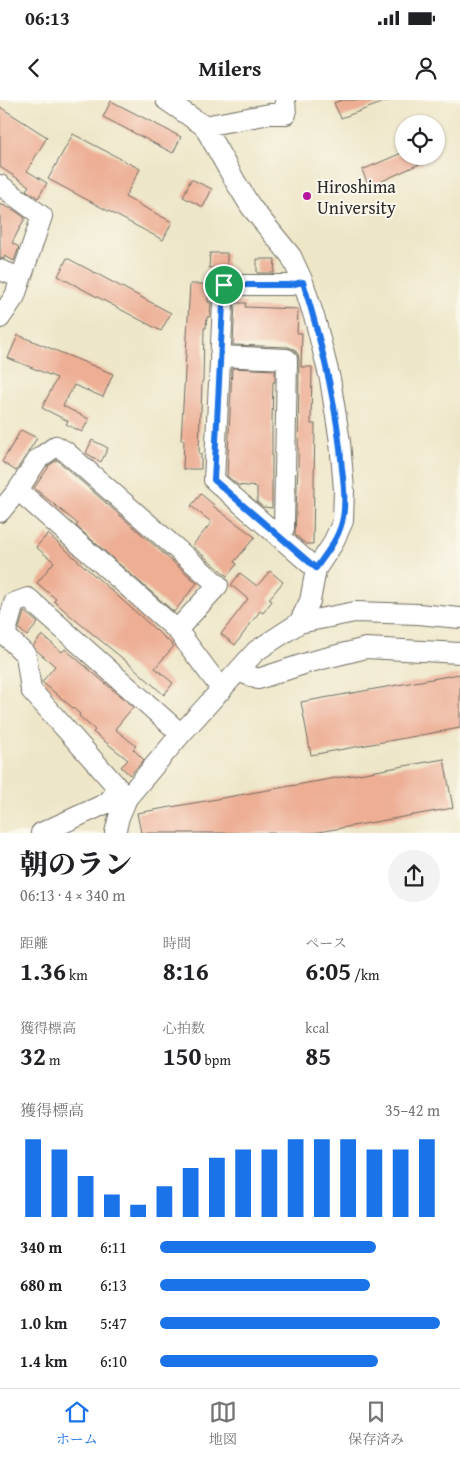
<!DOCTYPE html>
<html lang="ja">
<head>
<meta charset="utf-8">
<style>
  :root { --surface:#fff; --page:#f2f2f2; --text:#202124; --muted:#757577; --line:#e0e0e0; --accent:#1a73e8 }
  body { margin:0; font-family:"Gentium Book Plus","Noto Serif JP",serif; background:var(--page); color:var(--text); height:100vh; display:flex; flex-direction:column; font-size:19px; white-space:nowrap }
  * { box-sizing:border-box; margin:0 }
  p { font-size:16px; color:var(--muted) }
  .icon { flex:none; width:28px; height:28px; fill:none; stroke:currentColor; stroke-width:2; stroke-linecap:round; stroke-linejoin:round }
  .map { position:relative; height:733px; overflow:hidden }
  .sheet { display:flex; flex-direction:column; background:var(--surface); flex:1 }
  .sheet>* { flex:none }
  .tools { position:absolute; left:395px; top:15px; display:grid; gap:10px }
  .tools a { display:grid; place-items:center; width:50px; height:50px; border-radius:50%; background:var(--surface); box-shadow:0 1px 4px #0004; font-size:25px }
  .pin { position:absolute; display:grid; place-items:center; width:42px; height:42px; color:#fff; margin:-21px; border:2px solid #fff; border-radius:50%; box-shadow:0 1px 5px #0007 }
  .round { display:grid; place-items:center; flex:none; width:52px; height:52px; border-radius:26px; background:var(--page) }
  .headline { display:flex; align-items:center; justify-content:space-between; height:85px; padding:0 20px }
  h1 { font-size:28px; font-weight:800; line-height:38px }
  .stats { display:grid; grid-template-columns:repeat(3,1fr); gap:8px; height:85px; padding:5px 20px }
  .stats div { display:grid; align-content:center }
  .stats b { font-size:25px; font-weight:800 }
  .stats small { font-size:14px; font-weight:400 }
  .stats p { font-size:14px }
  .chart { height:140px; padding:10px 20px }
  .chart p { display:flex; justify-content:space-between }
  .chart svg { width:100%; height:90px; margin-top:5px; stroke:var(--accent); stroke-width:6 }
  ul { padding:0 20px; list-style:none; font-size:16px }
  li { display:grid; grid-template-columns:80px 60px 1fr; align-items:center; height:38px }
  li i { height:12px; border-radius:6px; background:var(--accent) }
  .status { display:flex; justify-content:space-between; align-items:center; height:35px; padding:0 25px; background:var(--surface); direction:ltr }
  .status svg { height:14px; fill:currentColor }
  header { display:flex; justify-content:space-between; align-items:center; height:65px; padding:0 20px; background:var(--surface); font-size:22px; font-weight:800 }
  .menu { display:flex; justify-content:space-around; align-items:center; height:70px; border-top:1px solid var(--line); background:var(--surface); font-size:14px; color:var(--muted) }
  .menu a { display:grid; justify-items:center; gap:2px }
  .menu .active { color:var(--accent) }
  .map>svg:first-child { display:block }
  .building { fill:#edae94 }
  .lines { fill:none; stroke-linecap:round; stroke-linejoin:round }
  .minor-casing { stroke:#6f6c62; stroke-width:22 }
  .minor { stroke:#fff; stroke-width:20 }
  .route-casing { stroke:#fff; stroke-width:10 }
  .route { stroke:#1a73e8; stroke-width:6 }
  .poi-dot { fill:#b5179e; stroke:#fbf7ec; stroke-width:2 }
  .labels { text-anchor:middle; dominant-baseline:central; stroke-width:4; stroke-linejoin:round; paint-order:stroke }
  .poi-label { font-size:18px; fill:#2b2b2b; stroke:#fbf7ec; text-anchor:start }
</style>
</head>
<body>
<div class="status"><b>06:13</b><svg viewBox="0 0 49 12"><path d="M0 12V9h3v3zM5 12V6h3v6zM10 12V3h3v9zM15 12V0h3v12zM26 1h20v11H26zM47 4h2v5h-2z"/></svg></div>
<header><svg class="icon" aria-label="back" viewBox="0 0 24 24"><path d="M15 5l-7 7 7 7"/></svg>Milers<svg class="icon" aria-label="person" viewBox="0 0 24 24"><circle cx="12" cy="8" r="4"/><path d="M4 21q1-7 8-7t8 7"/></svg></header>
<div class="map">
<svg width="460" height="733" viewBox="0 0 460 733">
  <rect width="100%" height="100%" fill="#fbf7ec"/>
  <filter id="ink" filterUnits="userSpaceOnUse"><feTurbulence type="fractalNoise" baseFrequency=".02" numOctaves="2"/><feDisplacementMap in="SourceGraphic" scale="10" xChannelSelector="R" yChannelSelector="G"/><feConvolveMatrix kernelMatrix="1 2 1 2 8 2 1 2 1" color-interpolation-filters="sRGB"/></filter>
  <filter id="wash" filterUnits="userSpaceOnUse"><feTurbulence type="fractalNoise" baseFrequency=".0096" numOctaves="4" result="noise"/><feDisplacementMap in="SourceGraphic" scale="20" xChannelSelector="R" yChannelSelector="G"/><feGaussianBlur stdDeviation="1.12" result="paint"/><feColorMatrix in="noise" values="0 0 0 0 0 0 0 0 0 0 0 0 0 0 0 0 0 1.4 0 .05"/><feComposite in="paint" operator="in"/></filter>
  <g filter="url(#wash)">
    <rect width="100%" height="100%" fill="#ede6c7"/>
    <g id="blocks">
      <!-- building -->
      <path class="building" d="M342 0H386L387 1 341 18 334 3Z
        M111 1 181 37 173 53 103 17Z
        M0 7 47 37 27 71 47 83 38 98 26 90 29 86 0 67Z
        M73 34 140 69 125 97 172 122 163 140 48 79Z
        M404 52V56H437L369 87 362 70Z
        M191 79 212 89 203 107 183 97Z
        M0 104 14 110 25 118 12 143 19 147 14 161 5 156 4 159 0 158Z
        M210 153H227V168H209Z
        M67 158 171 213 161 231 58 176Z
        M257 159H275L274 173H257Z
        M190 184H208V202H211L210 217H207L206 228H204L203 281H202L201 312H200L199 354H201V369H183L184 340H181Z
        M235 203H246L245 207 298 209 297 233H302L301 267H312L311 324H315L313 444H306L295 435 298 365 299 259 298 254 294 249 288 247 233 245Z
        M18 235 113 274 103 297 74 285 63 306 89 319 82 332 66 324 68 321 42 308 57 278 8 258Z
        M232 268 275 270V282H273L272 322V408L263 407 257 402V387L238 385 227 376Z
        M21 330 37 338 16 371 2 362Z
        M92 340 108 348 101 362 86 353Z
        M57 360 197 483 174 512 76 426 78 424 34 388 48 368V366Z
        M201 394 214 405 213 406 255 437 234 462 237 464 227 476 192 446 211 423 210 421 191 406Z
        M48 434 174 546 155 568 173 583 164 595 132 566 73 518 54 501 56 499 37 483 54 462 36 447Z
        M270 471 283 482 269 499 272 501 263 513 260 511 235 545 221 534 248 499 231 485 240 473 257 486Z
        M24 512H25L38 523 27 536 19 529Z
        M42 535 62 552 65 549 133 607 115 629 136 646 133 649 144 660 130 675 121 667 128 660 93 632 95 630 79 616 80 614 42 582 55 566 36 550 33 546Z
        M460 574V628L311 655 301 602Z
        M444 659 453 708 313 733H141L137 713Z"/>
    </g>
  </g>
  <g filter="url(#ink)">
    <use href="#blocks" fill-opacity="0" stroke="#6f6c62" stroke-width="1"/>
    <g class="lines">
      <defs>
        <path id="minor" d="M166 0 204 26 235 81 251 107 291 156 303 182 316 223 330 279 340 342 344 390 343 421 332 445 316 469 310 501 299 523
          M204 26 270 14H286L285 0
          M0 85 42 116 15 196 0 218
          M0 170 21 178
          M303 182 291 185H224L214 380 316 469
          M220 256 287 259 284 428 277 434
          M0 412 18 390
          M177 530 218 485 65 351 56 346 38 359 18 390 177 530 222 590
          M238 571 258 579 310 562 366 548 460 553
          M127 698 31 590 26 555 5 535 14 503 28 498 181 634
          M41 733 107 703 119 689
          M115 733 119 717 127 698 181 634 256 551 299 523 355 512 418 514 460 518"/>
      </defs>
      <!-- minor casing -->
      <use href="#minor" class="minor-casing"/>
      <!-- minor -->
      <use href="#minor" class="minor"/>
    </g>
  </g>
  <g class="lines" filter="url(#ink)">
    <defs>
      <path id="route" d="M303 182C322 243 337 304 342 369 344 384 346 407 342 422 338 439 326 454 316 468L214 380 224 185H290Z"/>
    </defs>
    <!-- route casing -->
    <use href="#route" class="route-casing"/>
    <!-- route -->
    <use href="#route" class="route"/>
  </g>
  <!-- markers -->
  <circle class="poi-dot" cx="307" cy="96" r="5"/>
  <g class="labels">
    <!-- poi labels -->
    <g class="poi-label">
      <text x="317" y="86">Hiroshima<tspan x="317" dy="21">University</tspan></text>
    </g>
  </g>
</svg>
<div class="tools">
<a><svg class="icon" aria-label="locate" viewBox="0 0 24 24"><circle cx="12" cy="12" r="6"/><path d="M12 2v4M12 18v4M2 12h4M18 12h4"/></svg></a>
</div>
<div class="pin" style="left:224px;top:185px;background:#1e9e55"><svg class="icon" aria-label="arrive" viewBox="0 0 24 24"><path d="M6 21V4h12l-3 4 3 4H6"/></svg></div>
</div>
<section class="sheet">
<div class="headline"><div><h1>朝のラン</h1><p>06:13 · 4 × 340 m</p></div><a class="round"><svg class="icon" aria-label="share" viewBox="0 0 24 24"><path d="M12 15V3M7 8l5-5 5 5M5 13v7h14v-7"/></svg></a></div>
<div class="stats">
<div><p>距離</p><b>1.36<small> km</small></b></div>
<div><p>時間</p><b>8:16</b></div>
<div><p>ペース</p><b>6:05<small> /km</small></b></div>
</div>
<div class="stats">
<div><p>獲得標高</p><b>32<small> m</small></b></div>
<div><p>心拍数</p><b>150<small> bpm</small></b></div>
<div><p>kcal</p><b>85</b></div>
</div>
<div class="chart"><p><span>獲得標高</span>35–42 m</p>
<svg viewBox="0 0 160 44" preserveAspectRatio="none"><path d="M5 44V6M15 44V11M25 44V24M35 44V33M45 44V38M55 44V29M65 44V20M75 44V15M85 44V11M95 44V11M105 44V6M115 44V6M125 44V6M135 44V11M145 44V11M155 44V6"/></svg>
</div>
<ul>
<li><b>340 m</b>6:11<i style="width:77%"></i></li>
<li><b>680 m</b>6:13<i style="width:75%"></i></li>
<li><b>1.0 km</b>5:47<i style="width:100%"></i></li>
<li><b>1.4 km</b>6:10<i style="width:78%"></i></li>
</ul>
</section>
<nav class="menu">
<a class="active"><svg class="icon" aria-label="home" viewBox="0 0 24 24"><path d="M3 11l9-7 9 7M6 9v11h12V9"/></svg>ホーム</a>
<a><svg class="icon" aria-label="map" viewBox="0 0 24 24"><path d="M3 6l6-2 6 2 6-2v14l-6 2-6-2-6 2zM9 4v14M15 6v14"/></svg>地図</a>
<a><svg class="icon" aria-label="saved" viewBox="0 0 24 24"><path d="M7 4h10v16l-5-4-5 4z"/></svg>保存済み</a>
</nav>
</body>
</html>
